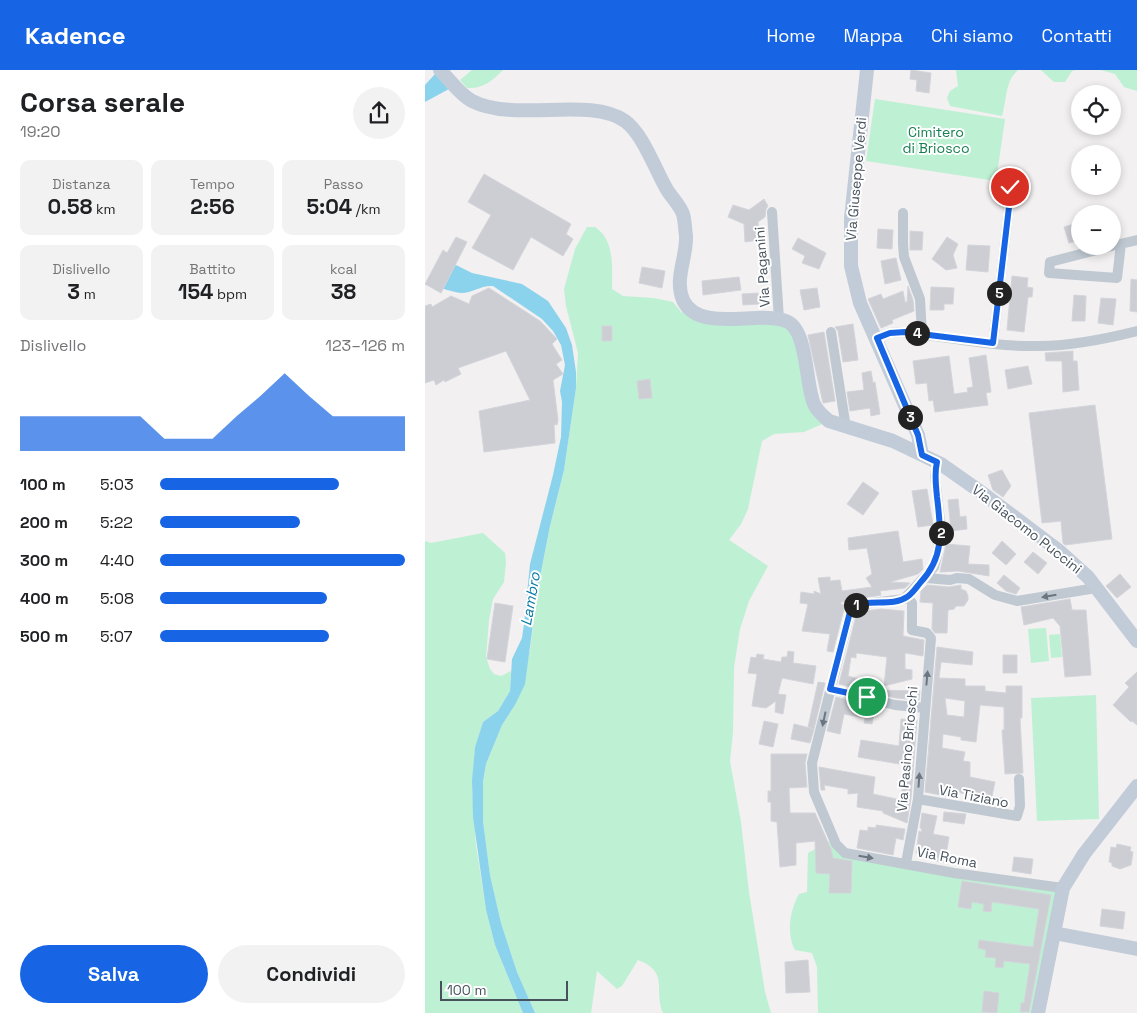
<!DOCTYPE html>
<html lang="it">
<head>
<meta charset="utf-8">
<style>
  :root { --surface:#fff; --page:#f2f2f2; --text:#202124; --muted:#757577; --accent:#1765e4 }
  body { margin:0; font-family:"Space Grotesk",sans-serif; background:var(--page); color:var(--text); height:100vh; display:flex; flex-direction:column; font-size:19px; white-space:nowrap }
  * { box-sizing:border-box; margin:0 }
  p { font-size:16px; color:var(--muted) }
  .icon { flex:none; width:28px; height:28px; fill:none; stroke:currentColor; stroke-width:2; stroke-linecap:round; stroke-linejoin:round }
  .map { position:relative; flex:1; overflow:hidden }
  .sheet { display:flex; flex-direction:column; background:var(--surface); width:425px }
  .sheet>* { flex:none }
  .tools { position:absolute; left:646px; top:15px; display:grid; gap:10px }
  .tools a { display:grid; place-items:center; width:50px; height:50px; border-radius:50%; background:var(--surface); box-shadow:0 2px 8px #0003; font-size:25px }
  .scale { position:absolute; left:15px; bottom:12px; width:128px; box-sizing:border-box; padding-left:5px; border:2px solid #47525d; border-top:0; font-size:14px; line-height:18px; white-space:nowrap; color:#47525d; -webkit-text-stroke:4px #fff; paint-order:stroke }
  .pin { position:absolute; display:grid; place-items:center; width:42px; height:42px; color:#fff; margin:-21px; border:2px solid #fff; border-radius:50%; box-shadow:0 1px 5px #0007 }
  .km { position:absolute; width:25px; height:25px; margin:-12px; border-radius:50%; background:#222; color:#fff; font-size:14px; line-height:25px; text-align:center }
  .round { display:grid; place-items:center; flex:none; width:52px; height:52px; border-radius:26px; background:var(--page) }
  .overview { display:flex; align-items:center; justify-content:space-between; height:85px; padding:0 20px }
  h1 { font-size:28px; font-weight:700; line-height:38px }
  .metrics { display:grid; grid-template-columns:repeat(3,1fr); gap:8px; height:85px; padding:5px 20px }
  .metrics div { display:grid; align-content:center; border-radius:10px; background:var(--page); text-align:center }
  .metrics b { font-size:21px; font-weight:700 }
  .metrics small { font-size:14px; font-weight:400 }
  .metrics p { font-size:14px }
  .chart { height:140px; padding:10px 20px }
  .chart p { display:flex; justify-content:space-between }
  .chart svg { width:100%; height:90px; margin-top:5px; fill:var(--accent); opacity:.7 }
  .primary-button { display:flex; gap:10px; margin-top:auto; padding:10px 20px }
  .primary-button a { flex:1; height:58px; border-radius:30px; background:var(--accent); color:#fff; font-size:20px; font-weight:700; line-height:58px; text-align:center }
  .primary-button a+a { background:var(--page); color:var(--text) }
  ul { padding:0 20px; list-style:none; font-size:16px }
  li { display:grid; grid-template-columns:80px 60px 1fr; align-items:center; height:38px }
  li i { height:12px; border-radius:6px; background:var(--accent) }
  header { display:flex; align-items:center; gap:30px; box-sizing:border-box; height:70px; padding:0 25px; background:var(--accent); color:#fff }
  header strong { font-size:24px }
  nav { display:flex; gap:28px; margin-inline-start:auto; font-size:18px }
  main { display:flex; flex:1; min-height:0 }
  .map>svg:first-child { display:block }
  .green { fill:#bef0d4 }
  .water { fill:#8bd3ed }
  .building { fill:#ccced4; stroke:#d4d5db; fill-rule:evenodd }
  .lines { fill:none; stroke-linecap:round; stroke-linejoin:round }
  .street { stroke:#c0c9d2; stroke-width:10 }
  .secondary { stroke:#c2ccd9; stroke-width:14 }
  .oneway { fill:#6b7680 }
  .route-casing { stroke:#fff; stroke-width:10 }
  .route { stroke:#1765e4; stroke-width:6 }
  .labels { text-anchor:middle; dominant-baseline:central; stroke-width:4; stroke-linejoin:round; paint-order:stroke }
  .park-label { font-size:14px; fill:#168051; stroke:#fff }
  .street-label { font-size:14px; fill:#47525d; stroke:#fff }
  .water-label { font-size:15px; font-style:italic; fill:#0b7ca5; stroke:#fff }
</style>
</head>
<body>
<header>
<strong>Kadence</strong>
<nav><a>Home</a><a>Mappa</a><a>Chi siamo</a><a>Contatti</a></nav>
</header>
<main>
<section class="sheet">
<div class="overview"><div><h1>Corsa serale</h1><p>19:20</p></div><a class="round"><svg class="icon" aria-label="share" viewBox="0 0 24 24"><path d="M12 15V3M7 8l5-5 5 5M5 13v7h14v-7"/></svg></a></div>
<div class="metrics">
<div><p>Distanza</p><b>0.58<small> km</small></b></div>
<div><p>Tempo</p><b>2:56</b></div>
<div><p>Passo</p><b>5:04<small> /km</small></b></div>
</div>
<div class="metrics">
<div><p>Dislivello</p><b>3<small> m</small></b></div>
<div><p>Battito</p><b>154<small> bpm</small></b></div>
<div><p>kcal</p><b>38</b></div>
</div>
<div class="chart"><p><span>Dislivello</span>123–126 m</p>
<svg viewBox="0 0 160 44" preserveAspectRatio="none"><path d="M0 44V27L10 27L20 27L30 27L40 27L50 27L60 38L70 38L80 38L90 27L100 17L110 6L120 17L130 27L140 27L150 27L160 27V44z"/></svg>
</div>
<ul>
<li><b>100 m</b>5:03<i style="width:73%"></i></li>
<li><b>200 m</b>5:22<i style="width:57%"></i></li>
<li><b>300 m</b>4:40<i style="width:100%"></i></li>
<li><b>400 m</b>5:08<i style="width:68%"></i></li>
<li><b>500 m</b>5:07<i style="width:69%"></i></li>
</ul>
<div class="primary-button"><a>Salva</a><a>Condividi</a></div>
</section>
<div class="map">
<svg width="712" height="943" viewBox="0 0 712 943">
  <rect width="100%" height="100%" fill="#f2f0f0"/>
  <!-- green -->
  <path class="green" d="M47 0H78C67 11 58 19 42 18L35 10Z
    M531 0H593C580 11 582 29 577 46L525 36 522 28 525 21 533 16Z
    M616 0H650L647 1 640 12H629Z
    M676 0H712V21L699 17 690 4Z
    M450 29 580 49 571 111 441 91Z
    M162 157H170C190 170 187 197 187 219L198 226 229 228 248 232 257 243 258 229 263 237 368 255 385 323 404 351 379 362 349 364 337 371 323 439 316 454 304 470 343 496 324 531 315 559 309 598 308 662 305 691 316 752 324 822 340 922 346 943H238C228 920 245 902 213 890L197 916 192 919 172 901 166 943H110L92 902 76 853 65 805 58 751V712L61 694 77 655 90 635 105 580 113 517 125 456 139 400 151 318 153 283 141 236 139 219 150 179Z
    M58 463 80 483 81 493 79 512 68 529 64 550 61 587 65 599 69 604 76 606 86 601 85 621 73 641 58 652 50 677 47 720 51 775 61 840 70 875 98 943H0V471L6 473Z
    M621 558 624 591 606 593 603 559Z
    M635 564 637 587 626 588 624 565Z
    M671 625 674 749 612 751 606 628Z
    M409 769 413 777 638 818 613 943H393L392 897 387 883 370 880C361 864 365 840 374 824L382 822 383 783Z"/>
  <!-- water -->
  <path class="water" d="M10 4 24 19 0 32V15Z
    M23 191 47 203 97 214 123 231 141 258 147 275 151 302V318L139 400 125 456 113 517 100 614 90 635 77 655 61 694 58 712V751L65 805 76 853 92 902 110 943H98L70 875 61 840 48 747 47 711 50 677 58 652 73 641 85 621 87 589 97 568 99 554 105 494 128 405 136 367 137 332 135 321 140 295 136 275 128 261 117 249 68 216C56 215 48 223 36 223 27 222 17 218 8 216Z"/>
  <!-- building -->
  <path class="building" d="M486 0 506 3 504 23 491 21 492 10 485 9Z
    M59 104 146 154 141 164 148 169 138 186 106 167 88 200 47 178 66 145 43 132Z
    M339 129 343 136 341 139 340 147 333 152 334 170 320 172 319 154 303 147 308 135 324 140Z
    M655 152V170L644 173 639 157Z
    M453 159 468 160 467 179 452 178Z
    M485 161 498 162 497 180H485Z
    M31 167 42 172 16 223 0 214 18 180 22 183Z
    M522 167 533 174 528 185 532 198 521 200 507 189Z
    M373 168 401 183 394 199 377 193 380 186 367 179Z
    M543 175 565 176 563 202 541 200Z
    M471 188 476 210 460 214 456 191Z
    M217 197 240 201 237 218 214 213Z
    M587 206 603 208 602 217 608 218 607 227H603L599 262 582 260Z
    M314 207 316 220 278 225 277 211Z
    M706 209 712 210V242L705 241Z
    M483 216 488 230 489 241 467 250 468 253 456 258 443 229 456 224 458 229 478 221 480 232H482Z
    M506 217 529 218 528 234H519V240H505Z
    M64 218 115 251 132 269 127 274 137 290 131 294 138 304 128 310 133 350 132 355 129 354 130 373 59 382 54 341 105 330 81 281 33 298 36 304 20 312 19 310 11 315 9 310 0 313V236L6 234 7 237 26 226 44 234 47 226Z
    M392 218 395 237 379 240 375 220Z
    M333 223 334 234 318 235 317 224Z
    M649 225 661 226 660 251H647Z
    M676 228 691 229 688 255 673 253Z
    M428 254 433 290 418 292 413 261 410 257Z
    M177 256H187V271H177Z
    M399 262 410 331 398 333 383 265Z
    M648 281V291H652L654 320 638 322 637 291H621L620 283Z
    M561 285 566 322 561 323 563 335 510 342 508 330 504 331 502 313 491 314 488 291 524 286 529 324 543 322 542 318 548 317 544 288Z
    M603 296 607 314 583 319 580 300Z
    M446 301 448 313 450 312 455 344 446 346 445 338 425 341 422 322 439 320 437 303Z
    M225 309 227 328 214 329 212 311Z
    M670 335 687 469 640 475 638 473 636 451 617 453 604 343Z
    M577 400 586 416 578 427 568 420 563 405Z
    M438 412 454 423 438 445 422 434Z
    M502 419 508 455 493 457 487 421Z
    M533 429 535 447 541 446 542 459 526 461 523 430Z
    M473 461 478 492 497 489 498 499 493 504 465 512 485 513 480 518 455 521 456 525 416 532V534L420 535 408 582 402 581 405 564 377 561 383 534 375 533 376 522 389 524V521L396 524 393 508 405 507V511L415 510 417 521 447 517 441 508 447 504 442 478 424 480 423 468Z
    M577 471 591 484 581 495 567 483Z
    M521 474 545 476 543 494 564 495V506L533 501 515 502Z
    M608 482 622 493 613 504 599 492Z
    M695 504 706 517 692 528 681 516Z
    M579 505 595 518 591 524 581 521 572 513Z
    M502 515 524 517 536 515V519L541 521 543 526V530L539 536H531L529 539 523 540 522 563H510L507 559 508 533 495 532 496 521Z
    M645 529 647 540H661L666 605 640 607 635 556 628 548 599 555 596 537Z
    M70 533 88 536 80 592 62 589Z
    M456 539 479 541 478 566 499 570 498 586 480 583V599L487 600V609L459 616 462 587 431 583V588L426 587 423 606 444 612 443 618 448 620 495 621 494 630 471 628 414 614 432 542Z
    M512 577 548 582 547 595 516 592 514 608 540 609V616H560V621L581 623V616H597V648H595L598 703 580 704 577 660H579V637L555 635 551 672 536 670V667L518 664 517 678 540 682 538 691 545 692V707L570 712 567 726 582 729 581 737 557 733 558 728 532 722 530 728 500 722ZM520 628 540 631 539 647 522 645Z
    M363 581 369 582 368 593 391 596 388 614 357 608 353 624 361 625 358 644 350 642 351 631 341 638 327 636 332 604 323 603 326 587 331 588 332 584 339 585 338 589 356 592 357 587H362Z
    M578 585H592V603H578Z
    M712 602V655L707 651 706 652 688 635 704 617 700 613Z
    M393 612 400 613 389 659 383 657Z
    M411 627 450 637 447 654 439 653 440 648 419 644 415 664 402 661Z
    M476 649 492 650 486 728 482 753 458 743V741L432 737 433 723 423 724V719L399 715 400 720H396L394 697 450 707 448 724 476 730 480 695 433 687 436 670 474 676Z
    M339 651 353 654 348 677 334 674Z
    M369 654 389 659 385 673 366 669Z
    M346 684H382L380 693 382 717 364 718 365 743H390L406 779 408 788 427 791 426 823H404L405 804 391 803 390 771 371 773V795L355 797 352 752 346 751V732H343V721H346Z
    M519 742 541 744 539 754 518 751Z
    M497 743 512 746 508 764 524 767 521 785 525 786 524 793 510 791 511 787 491 783 494 761 496 762 497 759 495 758Z
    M451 755 480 759 478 770 471 768 468 785 432 778 435 760 443 761V757L451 758Z
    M692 774 706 777 705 781 708 782 706 795 695 799 687 796V793L684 792 686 777 691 778Z
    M589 787 608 789 606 804 587 801Z
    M537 811 626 825 604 942H595L596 933H599L605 894 579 891 578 898 570 897 571 888 560 887 561 880 553 878 554 870 608 877 614 839 567 832 566 842 558 841 559 834 547 832 546 839 533 837Z
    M677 839 700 842 698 859 675 856Z
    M383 890 385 922 361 923 360 892Z
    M559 921 574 923 572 943 557 942Z"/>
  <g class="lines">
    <!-- street -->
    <path class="street" d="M347 142 354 249
      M478 143V174L479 187 495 229 497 264
      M691 175 712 170
      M687 176 625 192 624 203 692 208 696 174
      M406 262 421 358
      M452 268 465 263 479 262C523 267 569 277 613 276 646 276 680 269 712 261
      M568 273 586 120 585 117
      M512 392 510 406 516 461 512 486 509 497 479 529 430 535 426 538 387 693 389 722 411 774 420 783 529 803 638 818
      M501 508 525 510 532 508 544 509 570 525 592 531 671 518
      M405 619 470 635 500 638
      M493 729 592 746 595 736 594 709
      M481 793 493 729 506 568 502 563 487 560V533L483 527"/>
    <!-- secondary -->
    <path class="secondary" d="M15 0C25 10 35 25 47 31 90 53 164 26 200 51 218 64 230 99 241 118 246 127 254 134 258 144 260 151 260 159 261 166 262 187 249 209 258 230 274 264 333 240 361 251 383 259 380 313 389 334 392 341 398 346 404 351L468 371 516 394 560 425 633 480 663 507 712 571
      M442 0 426 148V196L435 233 493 365 497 385
      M629 863 712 879
      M613 943 638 818 659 784 712 716"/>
  </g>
  <!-- one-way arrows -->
  <defs><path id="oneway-solid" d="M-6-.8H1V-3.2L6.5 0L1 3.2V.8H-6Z" transform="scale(1.25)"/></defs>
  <g class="oneway">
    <use href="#oneway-solid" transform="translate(624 526) rotate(170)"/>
    <use href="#oneway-solid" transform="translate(502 608) rotate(-85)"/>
    <use href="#oneway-solid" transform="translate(399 649) rotate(102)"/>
    <use href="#oneway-solid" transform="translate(494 710) rotate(-86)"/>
    <use href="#oneway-solid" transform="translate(441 787) rotate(10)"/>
  </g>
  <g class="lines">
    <defs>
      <path id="route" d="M442 627 405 619 426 538C442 527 466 538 482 527 487 524 491 518 495 513 520 487 516 460 512 427 511 415 509 404 512 392L497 385 493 365 452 268 465 263 480 262 568 273 586 120 585 117"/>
    </defs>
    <!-- route casing -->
    <use href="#route" class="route-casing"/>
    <!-- route -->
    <use href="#route" class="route"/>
  </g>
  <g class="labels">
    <!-- park labels -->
    <g class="park-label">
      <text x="511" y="62">Cimitero<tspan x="511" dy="16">di Briosco</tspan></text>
    </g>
    <!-- street labels -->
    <g class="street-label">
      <text transform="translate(431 109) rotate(-85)">Via Giuseppe Verdi</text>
      <text transform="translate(337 197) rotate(-94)">Via Paganini</text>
      <text transform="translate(602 459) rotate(38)">Via Giacomo Puccini</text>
      <text transform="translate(482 679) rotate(-85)">Via Pasino Brioschi</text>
      <text transform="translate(549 726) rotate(11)">Via Tiziano</text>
      <text transform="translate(522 787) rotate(11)">Via Roma</text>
    </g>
    <!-- water labels -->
    <g class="water-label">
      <text transform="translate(105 529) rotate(-80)">Lambro</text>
    </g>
  </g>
</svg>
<div class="tools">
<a><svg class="icon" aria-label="locate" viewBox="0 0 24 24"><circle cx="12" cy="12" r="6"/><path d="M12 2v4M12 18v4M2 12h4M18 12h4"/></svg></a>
<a>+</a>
<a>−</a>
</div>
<div class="scale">100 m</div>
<div class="pin" style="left:442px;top:627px;background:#1e9e55"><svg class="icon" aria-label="arrive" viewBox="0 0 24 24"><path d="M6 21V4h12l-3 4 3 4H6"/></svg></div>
<div class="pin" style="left:585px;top:117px;background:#d93025"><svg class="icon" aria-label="check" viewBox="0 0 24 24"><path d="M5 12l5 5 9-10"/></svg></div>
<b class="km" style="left:431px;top:535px">1</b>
<b class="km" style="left:516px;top:463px">2</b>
<b class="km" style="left:485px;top:347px">3</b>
<b class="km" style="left:492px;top:263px">4</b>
<b class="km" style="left:574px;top:223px">5</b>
</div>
</main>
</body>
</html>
